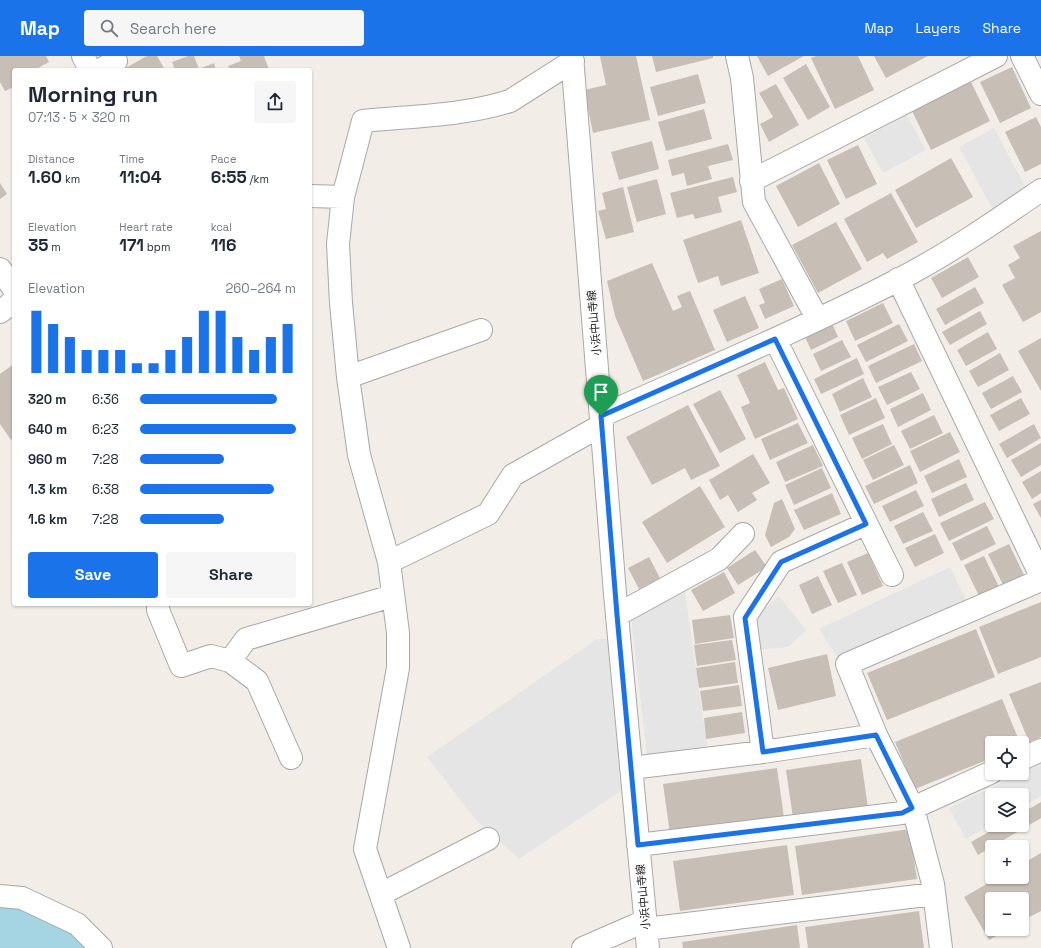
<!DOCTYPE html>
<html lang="en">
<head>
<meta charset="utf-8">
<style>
  :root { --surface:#fff; --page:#f6f6f7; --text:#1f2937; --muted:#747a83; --accent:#1a73e8 }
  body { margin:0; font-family:"Space Grotesk","Noto Sans JP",sans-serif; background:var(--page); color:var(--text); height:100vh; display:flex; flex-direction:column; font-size:15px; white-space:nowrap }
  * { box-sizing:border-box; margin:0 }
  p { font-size:13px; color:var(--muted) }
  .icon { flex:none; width:22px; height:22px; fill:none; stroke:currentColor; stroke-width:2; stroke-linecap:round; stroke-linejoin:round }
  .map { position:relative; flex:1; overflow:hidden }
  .panel { position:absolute; left:12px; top:12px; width:300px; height:538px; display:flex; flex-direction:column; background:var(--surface); border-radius:4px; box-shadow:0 1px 3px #0004 }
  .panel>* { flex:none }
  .buttons { position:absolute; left:985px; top:680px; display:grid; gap:8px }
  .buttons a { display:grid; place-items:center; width:44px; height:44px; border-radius:4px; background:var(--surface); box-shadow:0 1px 3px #0004; font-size:20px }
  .pin { position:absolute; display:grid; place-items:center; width:34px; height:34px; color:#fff; margin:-41px -17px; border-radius:50% 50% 50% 0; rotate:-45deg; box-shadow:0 0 4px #0007 }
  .pin .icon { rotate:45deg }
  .round { display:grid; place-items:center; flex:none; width:42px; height:42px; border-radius:4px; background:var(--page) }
  .headline { display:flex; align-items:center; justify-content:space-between; height:68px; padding:0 16px }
  h1 { font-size:22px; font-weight:700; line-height:30px }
  .figures { display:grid; grid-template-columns:repeat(3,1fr); gap:6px; height:68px; padding:4px 16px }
  .figures div { display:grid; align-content:center }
  .figures b { font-size:17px; font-weight:700 }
  .figures small { font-size:11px; font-weight:400 }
  .figures p { font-size:11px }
  .chart { height:112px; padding:8px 16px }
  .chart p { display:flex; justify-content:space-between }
  .chart svg { width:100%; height:72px; margin-top:4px; stroke:var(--accent); stroke-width:6 }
  .cta { display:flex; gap:8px; margin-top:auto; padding:8px 16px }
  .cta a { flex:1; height:46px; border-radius:4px; background:var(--accent); color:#fff; font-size:16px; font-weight:700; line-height:46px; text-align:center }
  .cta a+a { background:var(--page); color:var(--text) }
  ul { padding:0 16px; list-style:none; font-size:13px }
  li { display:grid; grid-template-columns:64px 48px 1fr; align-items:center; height:30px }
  li i { height:10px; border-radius:5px; background:var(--accent) }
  header { display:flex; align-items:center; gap:24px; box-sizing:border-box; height:56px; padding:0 20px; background:var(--accent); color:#fff }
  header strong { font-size:19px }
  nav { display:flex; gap:22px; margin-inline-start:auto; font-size:14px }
  .search { width:280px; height:36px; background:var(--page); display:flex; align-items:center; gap:10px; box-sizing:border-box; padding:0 14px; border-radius:4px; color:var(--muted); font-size:15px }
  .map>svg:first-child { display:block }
  .parking { fill:#e5e5e5 }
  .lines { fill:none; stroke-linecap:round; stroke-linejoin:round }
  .river { stroke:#a5d4e2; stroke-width:60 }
  .building { fill:#c7beb6 }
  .minor-casing { stroke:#a8a8a8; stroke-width:24 }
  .minor { stroke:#fff; stroke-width:22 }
  .route-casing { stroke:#fff; stroke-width:8 }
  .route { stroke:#1a73e8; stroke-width:5 }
  .labels { text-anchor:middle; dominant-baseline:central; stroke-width:3; stroke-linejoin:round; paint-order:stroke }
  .street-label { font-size:11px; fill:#212121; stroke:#fff }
</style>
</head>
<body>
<header>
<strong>Map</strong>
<div class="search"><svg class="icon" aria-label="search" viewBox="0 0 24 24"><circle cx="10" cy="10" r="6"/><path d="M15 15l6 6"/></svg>Search here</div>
<nav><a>Map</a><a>Layers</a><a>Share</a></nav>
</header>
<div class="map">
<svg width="1041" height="892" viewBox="0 0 1041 892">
  <rect width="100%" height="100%" fill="#f2eee7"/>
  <!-- parking -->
  <path class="parking" d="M907 59 926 94 883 117 864 82Z
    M994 72 1028 136 993 154 959 91Z
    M950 511 966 544 840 605 819 573Z
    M685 536 707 690 647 699 631 562Z
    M779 540 806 574 788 591 759 594 753 563Z
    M597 583H608L621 735 519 803 476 764 427 701Z
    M1041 707V740L1022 751V739H992V768L966 783 949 752Z"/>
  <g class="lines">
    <!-- river -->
    <path class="river" d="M0 867 38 871 61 892"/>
  </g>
  <!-- building -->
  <path class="building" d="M0 0H46L49 6 34 14H14V31L5 35 0 26Z
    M147 0H157L165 14H122Z
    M188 0H194L199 13 214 7 216 14H175L172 6Z
    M239 0H264L269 14H230L228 10 241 5Z
    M600 0H636L650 64 593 77 584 34 606 29Z
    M652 0H713V2L656 16Z
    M757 0H804L768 20Z
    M816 0H858L874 34 835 53 811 2Z
    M874 0H928L886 22Z
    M806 8 830 51 808 64 783 22Z
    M1012 11 1031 52 1000 67 980 26Z
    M698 18 706 47 658 60 650 31Z
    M971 26 990 65 931 94 912 55Z
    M776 28 799 69 769 86 760 68 773 61 759 37Z
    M704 53 712 83 666 95 658 66Z
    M1036 61 1041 71V108L1025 116 1005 76Z
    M652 85 659 113 619 124 611 96Z
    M728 88 733 104 708 110 712 123 687 130 684 117 672 120 668 104Z
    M858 89 877 128 846 143 827 104Z
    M951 102 973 141 916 172 895 134Z
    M819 107 840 148 798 171 776 130Z
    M733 121 737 136 718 141 722 156 695 163 693 158 677 162 670 137Z
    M657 123 666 158 637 166 627 131Z
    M0 127 7 138 0 143Z
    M623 131 634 176 606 183 598 155 606 153 602 137Z
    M891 137 918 186 887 203 883 197 867 206 844 163Z
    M741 164 759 217 721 230 718 220 698 227 683 184Z
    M836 166 862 213 818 237 792 189Z
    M1041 175V256L1023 266 1002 229 1015 222 1008 209 1020 202 1013 190Z
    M968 201 979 221 942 242 931 222Z
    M652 207 673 255 682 251 677 240 690 235 715 294 643 325 615 260 607 225Z
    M782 223 794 250 765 263 759 249 765 247 759 233Z
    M975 231 984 247 945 269 936 253Z
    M745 240 759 272 727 286 713 254Z
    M883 247 893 267 855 285 846 265Z
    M980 255 987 268 950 289 942 276Z
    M831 265 838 281 811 294 804 279Z
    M899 268 908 285 866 306 857 289Z
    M988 276 997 293 966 310 957 294Z
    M1041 282V335L1018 295Z
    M842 284 851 301 821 315 813 298Z
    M914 288 922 305 876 327 868 310Z
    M1000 297 1009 314 978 331 969 315Z
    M857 302 864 318 821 338 814 323Z
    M765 306 778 334 784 332 798 363 755 383 741 351 750 347 737 319Z
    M14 308V382L11 384 0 368V318Z
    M911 316 920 333 887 349 878 331Z
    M1013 320 1022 336 991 353 982 337Z
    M863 322 872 341 840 356 832 338Z
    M720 334 746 383 720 397 693 348Z
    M923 337 931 354 898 371 890 353Z
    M876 342 885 362 849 379 840 359Z
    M1021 342 1030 358 999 375 990 359Z
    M688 349 720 410 691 424 685 412 652 429 626 381Z
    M934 359 943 377 910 393 901 375Z
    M798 367 808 387 770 404 761 383Z
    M883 368 892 388 862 403 852 382Z
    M1034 368 1041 382 1007 402 999 388Z
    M950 376 960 396 920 416 910 395Z
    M1041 387V409L1021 421 1011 404Z
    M813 389 823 410 785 426 776 406Z
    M894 389 904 409 873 424 863 404Z
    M753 398 770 427 752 437 757 444 738 456 728 439 720 444 709 424Z
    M959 403 967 421 932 437 924 420Z
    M910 409 918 427 874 448 865 430Z
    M822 412 831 432 794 449 785 429Z
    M1041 415V437L1032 443 1022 426Z
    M966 427 974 444 939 461 931 443Z
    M700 430 725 471 667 507 642 466Z
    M916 434 924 450 890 466 882 450Z
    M832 437 841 458 804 474 794 454Z
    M782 443 795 473 789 481 771 491 765 479 774 447Z
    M1041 444V462L1033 448Z
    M985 446 994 463 949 485 940 467Z
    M923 456 933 475 903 488 894 470Z
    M987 470 996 488 961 505 952 487Z
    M935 478 944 497 915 511 905 492Z
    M1009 488 1024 519 1003 529 988 498Z
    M755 494 767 511 738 529 727 512Z
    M868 497 883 530 862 539 847 506Z
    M984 500 1000 533 980 542 964 509Z
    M649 501 660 522 639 533 628 512Z
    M842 507 857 539 838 547 823 515Z
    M724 516 735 537 703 555 691 534Z
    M818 520 832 549 812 558 799 529Z
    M1041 546V601L998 618 979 571Z
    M730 559 734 582 695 588 692 564Z
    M976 573 995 621 887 664 867 617Z
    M732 584 736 604 697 610 694 589Z
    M827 598 836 640 778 654 768 612Z
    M735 606 738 627 699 632 696 612Z
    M1041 626V681L1029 686 1009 638Z
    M739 629 742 650 703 655 700 635Z
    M1002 643 1020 687H992V702L915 733 895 686Z
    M742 656 745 677 706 683 704 662Z
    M861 703 868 752 793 762 786 714Z
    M777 712 784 762 670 778 663 728Z
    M1041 746V762L978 799 971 786 1001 769H1022V757Z
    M909 773 917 823 802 839 795 790Z
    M787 789 794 839 680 855 673 805Z
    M1041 797V855L1022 865V843H992V873H1009L989 884 964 841 999 821H1022V808Z
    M919 855 924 892H808L805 871Z
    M797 869 800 892H683L682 886Z"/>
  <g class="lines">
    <defs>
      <path id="minor" d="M83 0 90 14
        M572 0 615 538 648 892
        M737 0 742 22 754 146 817 262
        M1022 0 1041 38
        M100 14 116 5
        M751 125 996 0
        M310 140 343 141
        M0 213 14 233
        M898 223 1041 520
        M0 256 14 245
        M775 283 892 519
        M348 321 481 274
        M601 360C700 316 801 274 898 224 948 198 995 166 1041 134
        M389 506 488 458 513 419 602 369
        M158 548V554L181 610 211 600 230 605 257 625 291 702
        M617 559 719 503 743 478
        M230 605 246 583 392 540
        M763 696 745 561 781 506 865 468
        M1022 703 1041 694
        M631 712 763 696 876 679
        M638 789 902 757 992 716
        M381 838 488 783
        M0 840 22 842 77 868 101 892
        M646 873 934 838
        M399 892 365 793 398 612V577L389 506 359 399 348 321 341 247 338 188 343 141 363 65C411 60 463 60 510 45L573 5
        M583 892 645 865
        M941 892 933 828 913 752 876 679 847 608 1041 524"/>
    </defs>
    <!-- minor casing -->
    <use href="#minor" class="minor-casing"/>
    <!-- minor -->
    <use href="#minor" class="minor"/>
  </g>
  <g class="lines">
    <defs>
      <path id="route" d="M775 283 866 468 781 506 745 562 763 696 876 679 912 752 902 757 638 789 617 559 601 360Z"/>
    </defs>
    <!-- route casing -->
    <use href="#route" class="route-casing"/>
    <!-- route -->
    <use href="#route" class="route"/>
  </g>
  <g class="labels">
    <!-- street labels -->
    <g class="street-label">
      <text transform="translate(594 267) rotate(-95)">小浜中山寺線</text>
      <text transform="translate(643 841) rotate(-95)">小浜中山寺線</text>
    </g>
  </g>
</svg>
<div class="buttons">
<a><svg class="icon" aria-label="locate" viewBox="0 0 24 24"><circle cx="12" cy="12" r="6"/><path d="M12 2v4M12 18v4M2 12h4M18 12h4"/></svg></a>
<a><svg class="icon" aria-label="layers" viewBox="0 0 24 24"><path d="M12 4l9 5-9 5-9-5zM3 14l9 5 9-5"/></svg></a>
<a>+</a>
<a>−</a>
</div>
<div class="pin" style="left:601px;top:360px;background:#1e9e55"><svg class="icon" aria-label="arrive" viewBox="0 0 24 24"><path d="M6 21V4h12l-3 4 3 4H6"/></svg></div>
<section class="panel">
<div class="headline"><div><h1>Morning run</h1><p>07:13 · 5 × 320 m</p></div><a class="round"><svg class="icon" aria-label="share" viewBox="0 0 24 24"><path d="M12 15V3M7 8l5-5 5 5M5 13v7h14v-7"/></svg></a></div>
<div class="figures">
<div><p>Distance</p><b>1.60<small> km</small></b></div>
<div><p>Time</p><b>11:04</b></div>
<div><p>Pace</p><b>6:55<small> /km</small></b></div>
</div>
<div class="figures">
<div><p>Elevation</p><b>35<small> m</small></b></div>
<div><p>Heart rate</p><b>171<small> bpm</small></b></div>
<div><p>kcal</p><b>116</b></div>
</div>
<div class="chart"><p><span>Elevation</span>260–264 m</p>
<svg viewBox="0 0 160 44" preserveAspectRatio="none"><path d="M5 44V6M15 44V14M25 44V22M35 44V30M45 44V30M55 44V30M65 44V38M75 44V38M85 44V30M95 44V22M105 44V6M115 44V6M125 44V22M135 44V30M145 44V22M155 44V14"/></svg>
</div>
<ul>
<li><b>320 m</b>6:36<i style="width:88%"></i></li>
<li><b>640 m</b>6:23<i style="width:100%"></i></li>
<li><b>960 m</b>7:28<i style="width:54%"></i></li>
<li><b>1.3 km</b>6:38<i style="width:86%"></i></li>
<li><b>1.6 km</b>7:28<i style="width:54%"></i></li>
</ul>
<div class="cta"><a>Save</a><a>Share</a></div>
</section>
</div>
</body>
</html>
